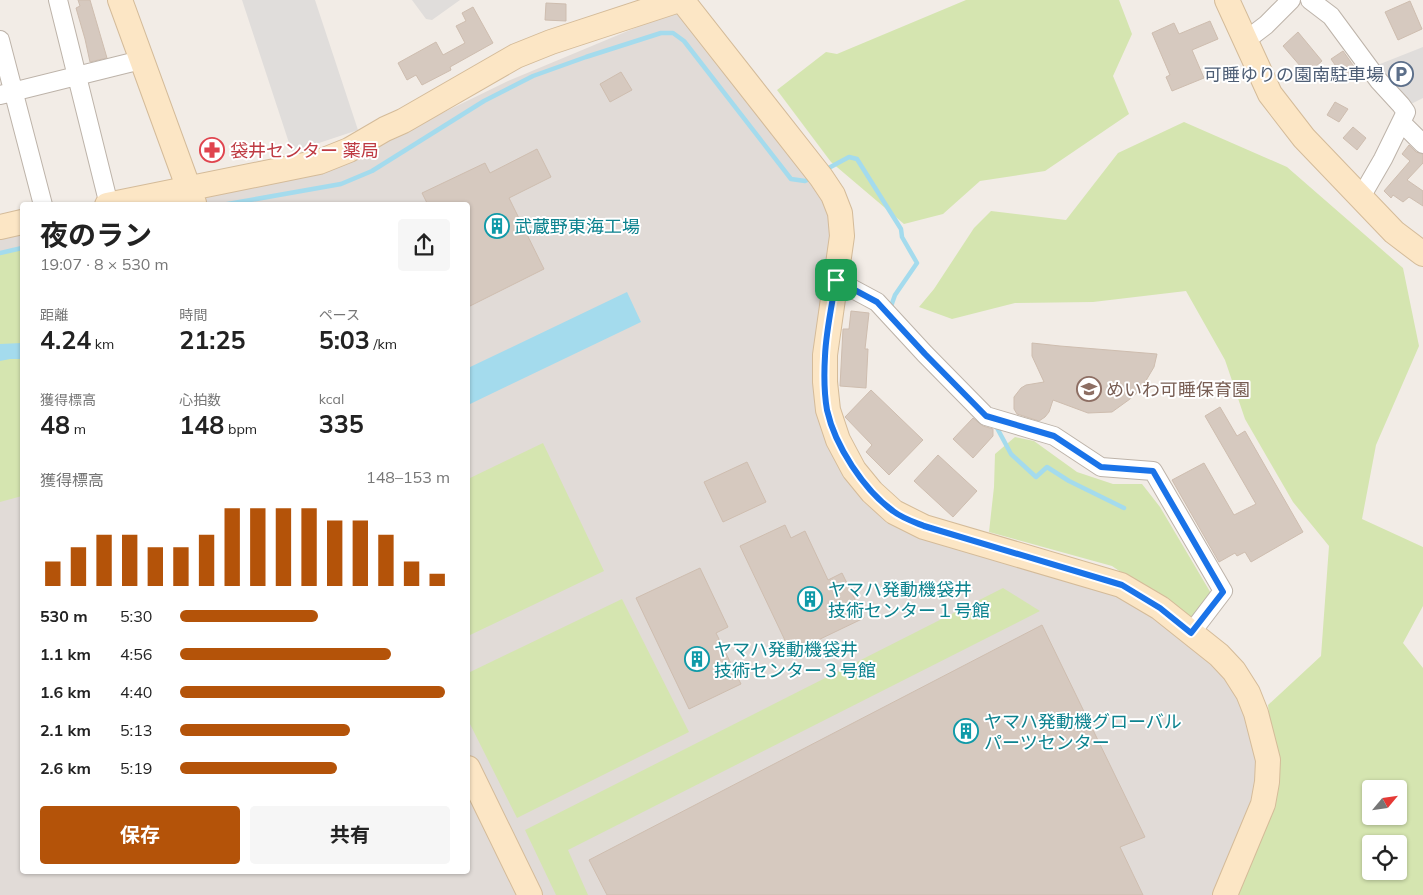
<!DOCTYPE html>
<html lang="ja">
<head>
<meta charset="utf-8">
<style>
  :root { --surface:#fff; --page:#f6f6f6; --text:#222; --muted:#767676; --accent:#b45309 }
  body { margin:0; font-family:Mulish,"Noto Sans JP",sans-serif; background:var(--page); color:var(--text); height:100vh; display:flex; flex-direction:column; font-size:19px; white-space:nowrap }
  * { box-sizing:border-box; margin:0 }
  p { font-size:16px; color:var(--muted) }
  .icon { flex:none; width:28px; height:28px; fill:none; stroke:currentColor; stroke-width:2; stroke-linecap:round; stroke-linejoin:round }
  .map { position:relative; flex:1; overflow:hidden }
  .drawer { position:absolute; left:20px; top:202px; width:450px; height:672px; display:flex; flex-direction:column; background:var(--surface); border-radius:5px; box-shadow:0 1px 4px #0004 }
  .drawer>* { flex:none }
  .needle { width:32px; rotate:61deg }
  .controls { position:absolute; left:1362px; top:780px; display:grid; gap:10px }
  .controls a { display:grid; place-items:center; width:45px; height:45px; border-radius:5px; background:var(--surface); box-shadow:0 1px 4px #0004; font-size:25px }
  .pin { position:absolute; display:grid; place-items:center; width:42px; height:42px; color:#fff; margin:-21px; border-radius:10px; box-shadow:0 2px 8px #0006 }
  .round { display:grid; place-items:center; flex:none; width:52px; height:52px; border-radius:5px; background:var(--page) }
  .head { display:flex; align-items:center; justify-content:space-between; height:85px; padding:0 20px }
  h1 { font-size:28px; font-weight:700; line-height:38px }
  .figures { display:grid; grid-template-columns:repeat(3,1fr); gap:8px; height:85px; padding:5px 20px }
  .figures div { display:grid; align-content:center }
  .figures b { font-size:25px; font-weight:700 }
  .figures small { font-size:14px; font-weight:400 }
  .figures p { font-size:14px }
  .chart { height:140px; padding:10px 20px }
  .chart p { display:flex; justify-content:space-between }
  .chart svg { width:100%; height:90px; margin-top:5px; stroke:var(--accent); stroke-width:6 }
  .button { display:flex; gap:10px; margin-top:auto; padding:10px 20px }
  .button a { flex:1; height:58px; border-radius:5px; background:var(--accent); color:#fff; font-size:20px; font-weight:700; line-height:58px; text-align:center }
  .button a+a { background:var(--page); color:var(--text) }
  ul { padding:0 20px; list-style:none; font-size:16px }
  li { display:grid; grid-template-columns:80px 60px 1fr; align-items:center; height:38px }
  li i { height:12px; border-radius:6px; background:var(--accent) }
  .map>svg:first-child { display:block }
  .industrial { fill:#e1dbd7 }
  .green { fill:#d5e5b0; fill-rule:evenodd }
  .parking { fill:#e0dddb }
  .water { fill:#a4dbed }
  .lines { fill:none; stroke-linecap:round; stroke-linejoin:round }
  .stream { stroke:#a4dbed; stroke-width:4.5 }
  .building { fill:#d6c9bf; stroke:#cebdaf }
  .street-casing { stroke:#bdb3a9; stroke-width:20 }
  .secondary-casing { stroke:#d4bb99; stroke-width:26 }
  .street { stroke:#fff; stroke-width:18 }
  .secondary { stroke:#fce6c5; stroke-width:24 }
  .route-casing { stroke:#fff; stroke-width:10 }
  .route { stroke:#1a73e8; stroke-width:6 }
  .labels { text-anchor:middle; dominant-baseline:central; stroke-width:4; stroke-linejoin:round; paint-order:stroke }
  .service-label { font-size:18px; fill:#4e5e75; stroke:#fff; text-anchor:end }
  .health-label { font-size:18px; fill:#be3a42; stroke:#fff; text-anchor:start }
  .culture-label { font-size:18px; fill:#0d838f; stroke:#fff; text-anchor:start }
  .education-label { font-size:18px; fill:#785e54; stroke:#fff; text-anchor:start }
</style>
</head>
<body>
<div class="map">
<svg width="1423" height="895" viewBox="0 0 1423 895">
  <rect width="100%" height="100%" fill="#f2ece6"/>
  <!-- industrial -->
  <path class="industrial" d="M678 10 802 165 829 207 835 230 816 369 851 484 1108 591 1177 632 1233 686 1259 752 1257 790 1216 895H0V239L22 233V872H468V205H149L391 138 508 81Z"/>
  <!-- green -->
  <path class="green" d="M966 0H1119L1132 34 1113 76 1129 114 1045 171 980 181 943 214 904 224 831 162 777 90 826 52 837 54Z
    M1184 122 1287 167 1403 268 1419 346 1376 445 1362 519 1423 547V606L1403 643 1423 668V895H1236L1277 786 1268 705 1321 656 1329 546 1293 502 1245 419 1225 360 1186 291 1093 302 1015 303 952 319 919 307 934 289 974 228 991 211 1066 220 1118 153ZM1371 789H1399V816H1371ZM1371 844H1399V871H1371Z
    M22 248V496L0 502V254Z
    M1015 437 1034 441 1077 472 1113 484H1142L1160 507 1212 595 1193 621 1112 566 989 532 994 487 995 454Z
    M543 443 604 571 468 636V479Z
    M1003 588 1040 611 568 850 588 895H556L525 830Z
    M622 599 689 732 517 818 468 720V673Z"/>
  <!-- parking -->
  <path class="parking" d="M242 0H315L358 130 292 152Z
    M412 0H460L432 20 426 19Z
    M1423 47V98L1407 106 1375 66Z"/>
  <!-- water -->
  <path class="water" d="M627 292 641 322 468 405V368Z
    M22 343V359H10L0 361V344Z"/>
  <g class="lines">
    <!-- stream -->
    <path class="stream" d="M825 170 849 157 857 159 901 229 902 237 917 263 895 295 890 309
      M222 205 341 184 372 171 484 101 533 76 586 57 661 33H673L684 41 791 179 805 181 812 178
      M0 253 22 248
      M993 424 996 426 1011 454 1036 477 1047 467 1069 481 1124 508"/>
  </g>
  <!-- building -->
  <path class="building" d="M78 0H90L107 58 90 62 85 39 76 8 80 6Z
    M1410 1 1422 29 1398 40 1385 12Z
    M546 3 566 4V21L545 20Z
    M473 7 493 43 450 67 451 70 422 85 416 75 407 80 398 63 436 42 443 55 465 43 456 26 466 21 462 13Z
    M1210 21 1218 39 1192 50 1204 78 1172 91 1166 77 1170 75 1152 33 1174 23 1179 34Z
    M1298 32 1322 61 1307 74 1283 46Z
    M1343 51 1358 72 1346 81 1331 59Z
    M621 72 632 90 610 102 600 84Z
    M1335 102 1348 109 1339 122 1327 115Z
    M1353 127 1366 138 1357 150 1343 138Z
    M1409 145 1416 152 1423 154V163L1407 180 1423 191V206L1409 197 1403 202 1393 195 1391 198 1384 191 1410 161 1402 154Z
    M537 149 551 177 509 198 544 269 468 307V205H428L422 193 485 163 490 173Z
    M851 311 869 313 865 349H868L866 388 840 386 843 329H849Z
    M1032 343 1060 346 1157 354 1154 367 1141 389 1130 399 1112 412 1088 413 1053 400 1049 412 1045 417 1039 421 1017 414 1014 409V397L1021 388 1026 385 1044 382 1032 356Z
    M871 390 923 440 889 475 866 452 872 445 845 417Z
    M1220 407 1237 436 1245 431 1303 532 1251 562 1245 552 1237 556 1235 553 1219 562 1172 480 1204 463 1234 515 1256 504 1205 416Z
    M973 418 983 426 993 429V436L973 458 953 439Z
    M938 455 977 491 953 517 914 481Z
    M747 462 766 502 723 522 704 482Z
    M785 525 791 538 805 531 828 580 842 573 864 618 791 653 740 546Z
    M700 568 728 627 716 633 741 684 689 709 636 598Z
    M1042 625 1145 837 1120 847 1143 895H607L589 860Z"/>
  <g class="lines">
    <defs>
      <path id="street" d="M58 0 109 205
        M1310 0 1331 16 1379 81 1401 105 1406 112 1383 159 1361 197
        M0 40 43 205
        M1245 41 1266 25 1291 0
        M0 95 141 60
        M1400 124 1406 127 1423 144
        M836 280 877 302 925 354 986 416 1054 436 1101 467 1153 471 1223 591 1191 633"/>
      <path id="secondary" d="M120 0 194 203
        M682 0 821 177 833 195 840 213 842 236 825 355V382L828 410 838 440 854 470 872 492 894 512 924 527 1121 585 1160 608 1219 655 1234 671 1248 693 1256 713 1268 760 1267 782 1263 804 1225 895
        M1227 0 1270 94 1304 138 1394 232 1423 254
        M107 205 319 162 349 150 385 129 403 121 516 56 551 42 679 0
        M0 227 22 222
        M468 768 530 895"/>
    </defs>
    <!-- street casing -->
    <use href="#street" class="street-casing"/>
    <!-- secondary casing -->
    <use href="#secondary" class="secondary-casing"/>
    <!-- street -->
    <use href="#street" class="street"/>
    <!-- secondary -->
    <use href="#secondary" class="secondary"/>
  </g>
  <g class="lines">
    <defs>
      <path id="route" d="M836 280 877 302 925 354 986 416 1054 436 1101 467 1153 471 1223 592 1191 633 1160 608 1122 585 924 526C914 522 902 518 893 511 864 490 835 446 827 410 824 393 824 373 825 356 826 331 832 305 836 280Z"/>
    </defs>
    <!-- route casing -->
    <use href="#route" class="route-casing"/>
    <!-- route -->
    <use href="#route" class="route"/>
  </g>
  <!-- icons -->
  <defs>
    <symbol id="parking-ring" viewBox="-11 -11 22 22"><circle r="9.5" fill="#fff" stroke="#5c6f8a" stroke-width="1.5"/><path d="M-3.5-5.5H1a3.5 3.5 0 0 1 0 7H-1V5.5H-3.5ZM-1-3.4V-.6H.8a1.4 1.4 0 0 0 0-2.8Z" fill="#5c6f8a"/></symbol>
    <symbol id="pharmacy-ring" viewBox="-11 -11 22 22"><circle r="9.5" fill="#fff" stroke="#e0444e" stroke-width="1.5"/><path d="M-2-6h4v4h4v4h-4v4h-4v-4h-4v-4h4Z" fill="#e0444e"/></symbol>
    <symbol id="building-ring" viewBox="-11 -11 22 22"><circle r="9.5" fill="#fff" stroke="#0f9aa8" stroke-width="1.5"/><path d="M-4-6H4V6H1V3H-1V6H-4ZM-2.5-4.3h1.7v1.8h-1.7ZM.8-4.3h1.7v1.8H.8ZM-2.5-1h1.7V.8h-1.7ZM.8-1h1.7V.8H.8Z" fill="#0f9aa8"/></symbol>
    <symbol id="school-ring" viewBox="-11 -11 22 22"><circle r="9.5" fill="#fff" stroke="#8d6e63" stroke-width="1.5"/><path d="M0-5L7-2L0 1L-7-2ZM-4 1L0 2.5L4 1V4Q0 6-4 4Z" fill="#8d6e63"/></symbol>
  </defs>
  <g fill-rule="evenodd">
    <use href="#parking-ring" x="1387" y="60" width="28" height="28"/>
    <use href="#pharmacy-ring" x="198" y="136" width="28" height="28"/>
    <use href="#building-ring" x="483" y="212" width="28" height="28"/>
    <use href="#school-ring" x="1075" y="375" width="28" height="28"/>
    <use href="#building-ring" x="796" y="585" width="28" height="28"/>
    <use href="#building-ring" x="683" y="645" width="28" height="28"/>
    <use href="#building-ring" x="952" y="717" width="28" height="28"/>
  </g>
  <g class="labels">
    <!-- service labels -->
    <g class="service-label">
      <text x="1384" y="74">可睡ゆりの園南駐車場</text>
    </g>
    <!-- health labels -->
    <g class="health-label">
      <text x="230" y="150">袋井センター 薬局</text>
    </g>
    <!-- culture labels -->
    <g class="culture-label">
      <text x="514" y="226">武蔵野東海工場</text>
      <text x="828" y="589">ヤマハ発動機袋井<tspan x="828" dy="21">技術センター１号館</tspan></text>
      <text x="714" y="649">ヤマハ発動機袋井<tspan x="714" dy="21">技術センター３号館</tspan></text>
      <text x="984" y="721">ヤマハ発動機グローバル<tspan x="984" dy="21">パーツセンター</tspan></text>
    </g>
    <!-- education labels -->
    <g class="education-label">
      <text x="1106" y="389">めいわ可睡保育園</text>
    </g>
  </g>
</svg>
<div class="controls">
<a><svg class="needle" viewBox="-14 -14 28 28"><path d="M0-13l5 13h-10z" fill="#e53935"/><path d="M0 13l5-13h-10z" fill="#767676"/></svg></a>
<a><svg class="icon" aria-label="locate" viewBox="0 0 24 24"><circle cx="12" cy="12" r="6"/><path d="M12 2v4M12 18v4M2 12h4M18 12h4"/></svg></a>
</div>
<div class="pin" style="left:836px;top:280px;background:#1e9e55"><svg class="icon" aria-label="arrive" viewBox="0 0 24 24"><path d="M6 21V4h12l-3 4 3 4H6"/></svg></div>
<section class="drawer">
<div class="head"><div><h1>夜のラン</h1><p>19:07 · 8 × 530 m</p></div><a class="round"><svg class="icon" aria-label="share" viewBox="0 0 24 24"><path d="M12 15V3M7 8l5-5 5 5M5 13v7h14v-7"/></svg></a></div>
<div class="figures">
<div><p>距離</p><b>4.24<small> km</small></b></div>
<div><p>時間</p><b>21:25</b></div>
<div><p>ペース</p><b>5:03<small> /km</small></b></div>
</div>
<div class="figures">
<div><p>獲得標高</p><b>48<small> m</small></b></div>
<div><p>心拍数</p><b>148<small> bpm</small></b></div>
<div><p>kcal</p><b>335</b></div>
</div>
<div class="chart"><p><span>獲得標高</span>148–153 m</p>
<svg viewBox="0 0 160 44" preserveAspectRatio="none"><path d="M5 44V32M15 44V25M25 44V19M35 44V19M45 44V25M55 44V25M65 44V19M75 44V6M85 44V6M95 44V6M105 44V6M115 44V12M125 44V12M135 44V19M145 44V32M155 44V38"/></svg>
</div>
<ul>
<li><b>530 m</b>5:30<i style="width:51%"></i></li>
<li><b>1.1 km</b>4:56<i style="width:78%"></i></li>
<li><b>1.6 km</b>4:40<i style="width:98%"></i></li>
<li><b>2.1 km</b>5:13<i style="width:63%"></i></li>
<li><b>2.6 km</b>5:19<i style="width:58%"></i></li>
</ul>
<div class="button"><a>保存</a><a>共有</a></div>
</section>
</div>
</body>
</html>
